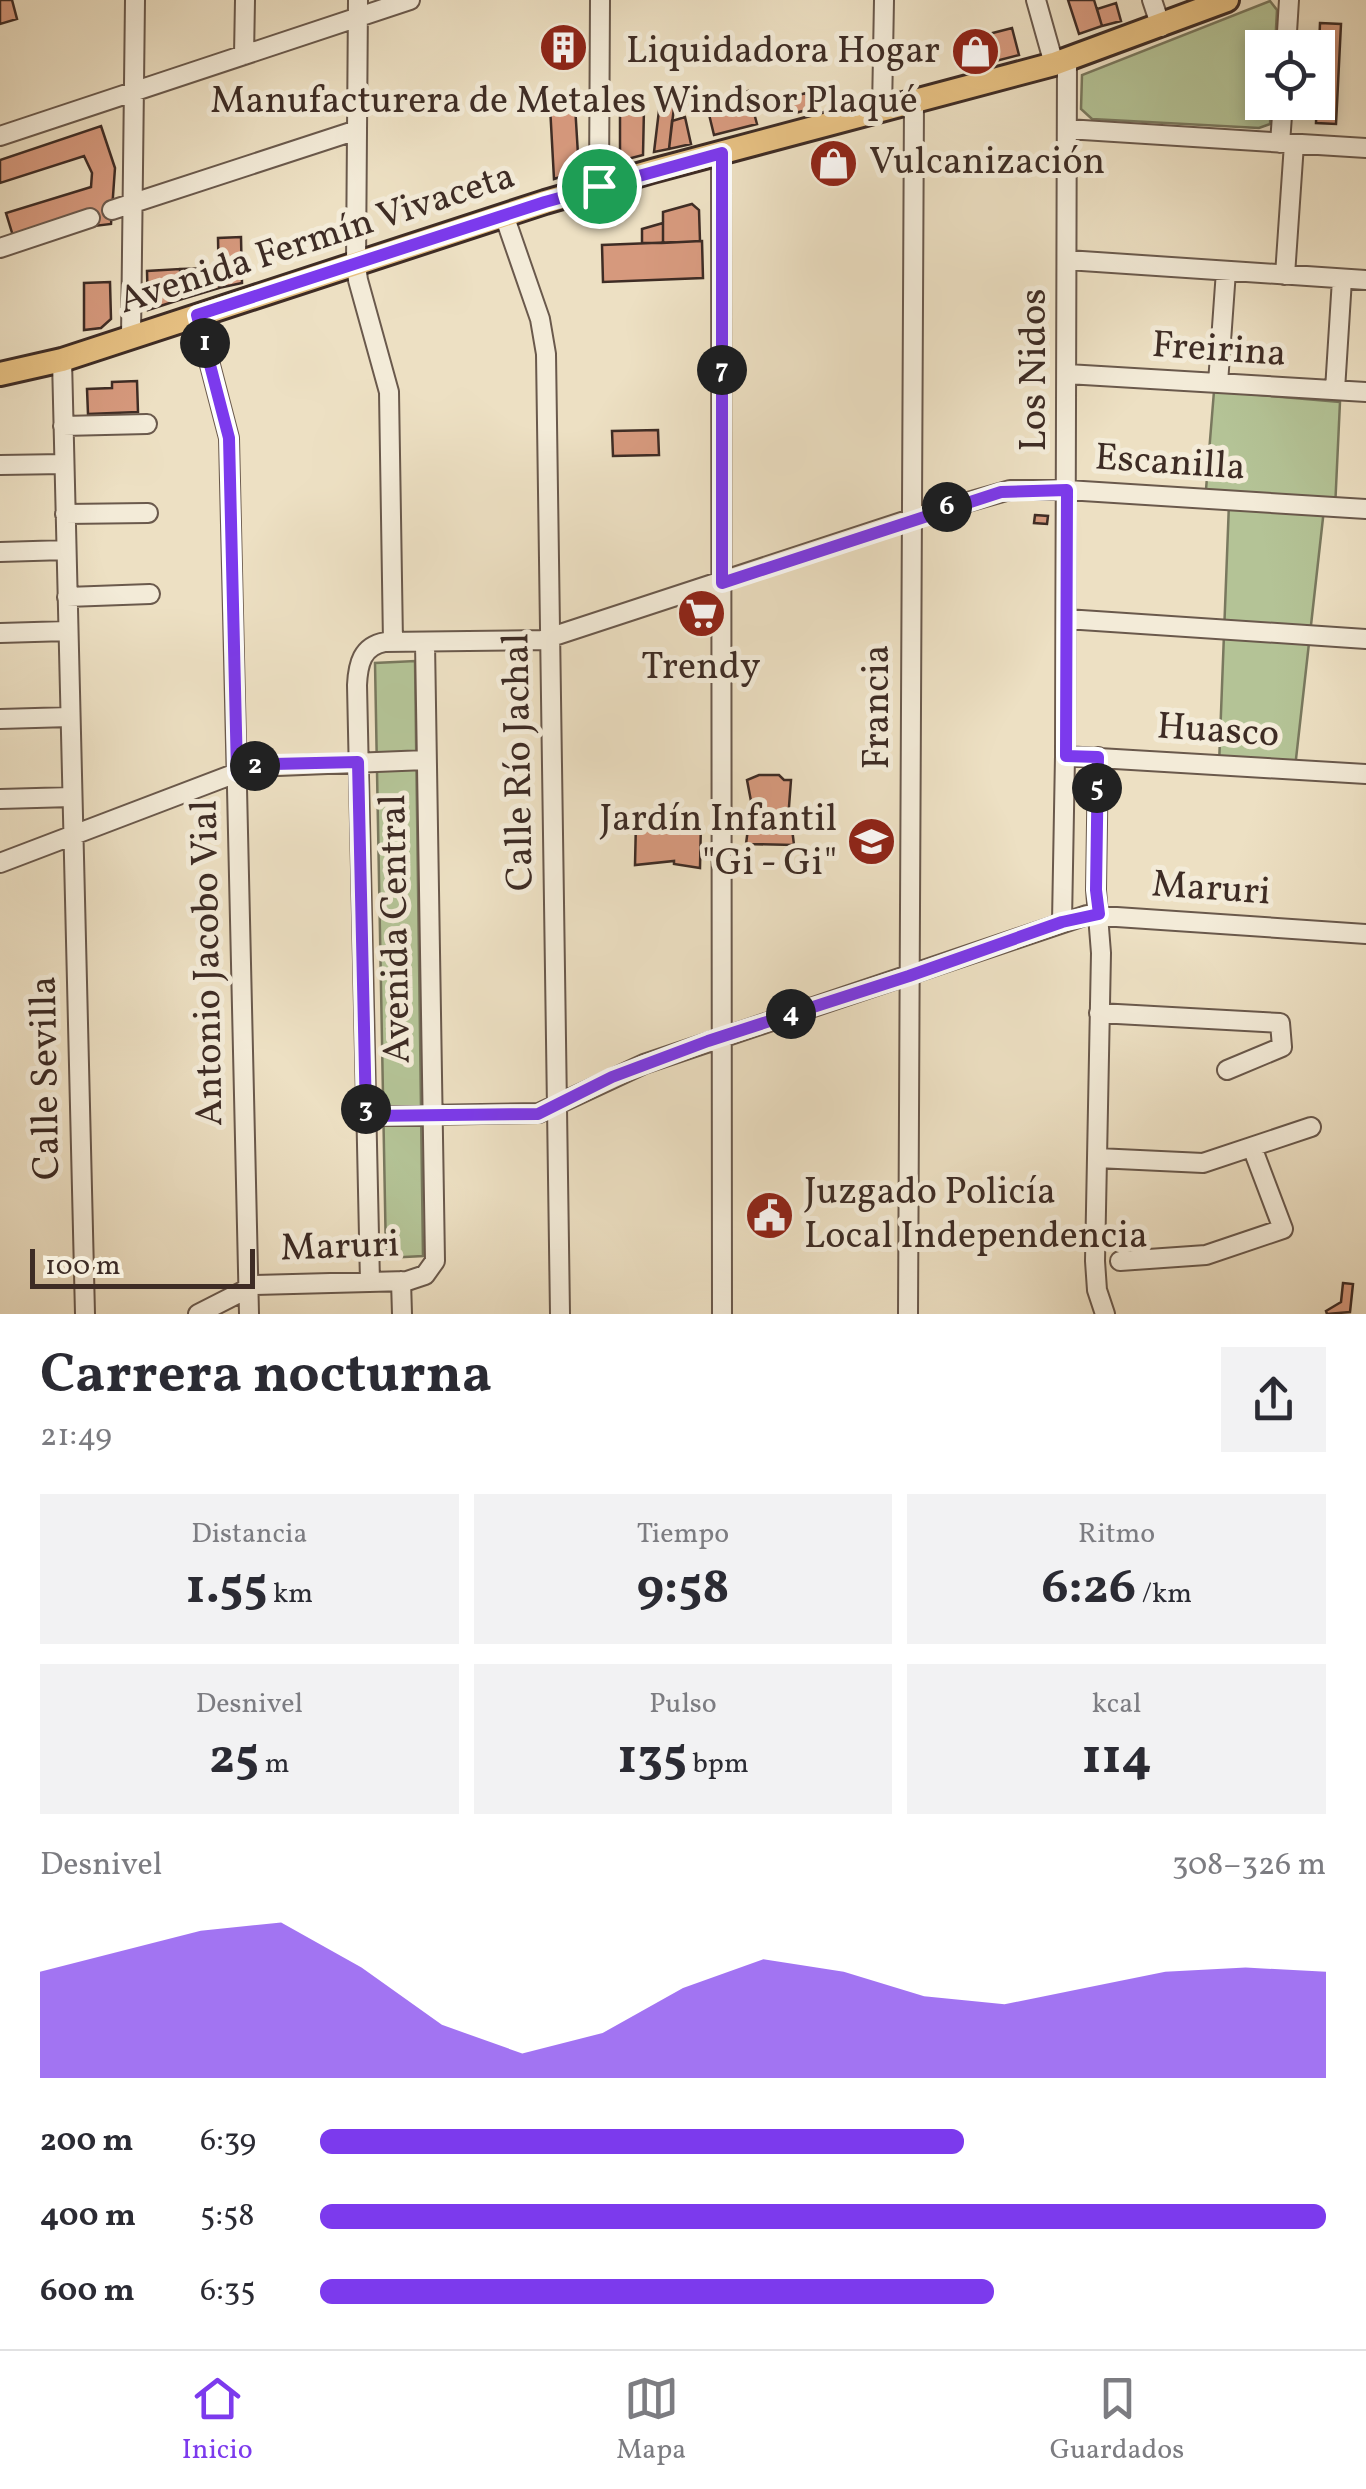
<!DOCTYPE html>
<html lang="es">
<head>
<meta charset="utf-8">
<style>
  :root { --surface:#fff; --page:#f2f2f3; --text:#2b2b33; --muted:#7c7c81; --line:#e1e1e2; --accent:#7c3aed }
  body { margin:0; font-family:Vollkorn,serif; background:var(--page); color:var(--text); height:100vh; display:flex; flex-direction:column; font-size:38px; white-space:nowrap }
  * { box-sizing:border-box; margin:0 }
  p { font-size:32px; color:var(--muted) }
  .icon { flex:none; width:55px; height:55px; fill:none; stroke:currentColor; stroke-width:2; stroke-linecap:round; stroke-linejoin:round }
  .map { position:relative; height:1314px; overflow:hidden }
  .details { display:flex; flex-direction:column; background:var(--surface); flex:1 }
  .details>* { flex:none }
  .fabs { position:absolute; left:1245px; top:30px; display:grid; gap:20px }
  .fabs a { display:grid; place-items:center; width:90px; height:90px; border-radius:0px; background:var(--surface); box-shadow:0 5px 15px #0003; font-size:50px }
  .scale { position:absolute; left:30px; bottom:25px; width:225px; box-sizing:border-box; padding-left:10px; border:5px solid #3e2c25; border-top:0; font-size:28px; line-height:35px; white-space:nowrap; color:#3e2c25; -webkit-text-stroke:8px #f3ebd8; paint-order:stroke }
  .pin { position:absolute; display:grid; place-items:center; width:85px; height:85px; color:#fff; margin:-42px; border:5px solid #fff; border-radius:50%; box-shadow:0 2px 10px #0007 }
  .km { position:absolute; width:50px; height:50px; margin:-25px; border-radius:50%; background:#222; color:#fff; font-size:28px; line-height:50px; text-align:center }
  .round { display:grid; place-items:center; flex:none; width:105px; height:105px; border-radius:0px; background:var(--page) }
  .summary { display:flex; align-items:center; justify-content:space-between; height:170px; padding:0 40px }
  h1 { font-size:55px; font-weight:700; line-height:75px }
  .stats { display:grid; grid-template-columns:repeat(3,1fr); gap:15px; height:170px; padding:10px 40px }
  .stats div { display:grid; align-content:center; border-radius:0px; background:var(--page); text-align:center }
  .stats b { font-size:50px; font-weight:700 }
  .stats small { font-size:28px; font-weight:400 }
  .stats p { font-size:28px }
  .chart { height:280px; padding:20px 40px }
  .chart p { display:flex; justify-content:space-between }
  .chart svg { width:100%; height:180px; margin-top:10px; fill:var(--accent); opacity:.7 }
  ul { padding:0 40px; list-style:none; font-size:32px }
  li { display:grid; grid-template-columns:160px 120px 1fr; align-items:center; height:75px }
  li i { height:25px; border-radius:12px; background:var(--accent) }
  .menu { display:flex; justify-content:space-around; align-items:center; height:140px; border-top:2px solid var(--line); background:var(--surface); font-size:28px; color:var(--muted) }
  .menu a { display:grid; justify-items:center; gap:5px }
  .menu .selected { color:var(--accent) }
  .map>svg:first-child { display:block }
  .green { fill:#b4c396; stroke:#79785e; stroke-width:2.5 }
  .building { fill:#d6997d; stroke:#3e2c25; stroke-width:2.5 }
  .lines { fill:none; stroke-linecap:round; stroke-linejoin:round }
  .minor-casing { stroke:#6a594c; stroke-width:22 }
  .major-casing { stroke:#3e2c25; stroke-width:28 }
  .minor { stroke:#f3ebd8; stroke-width:18 }
  .major { stroke:#e6c082; stroke-width:22 }
  .route-casing { stroke:#fff; stroke-width:20 }
  .route { stroke:#7c3aed; stroke-width:12 }
  .labels { text-anchor:middle; dominant-baseline:central; stroke-width:10; stroke-linejoin:round; paint-order:stroke }
  .poi-label { font-size:38px; fill:#3e2c25; stroke:#f3ebd8; text-anchor:end }
  .street-label { font-size:38px; fill:#3e2c25; stroke:#f3ebd8 }
</style>
</head>
<body>
<div class="map">
<svg width="1366" height="1314" viewBox="0 0 1366 1314">
  <rect width="100%" height="100%" fill="#ede0c3"/>
  <filter id="stains"><feTurbulence type="fractalNoise" baseFrequency=".002" numOctaves="4"/><feColorMatrix values="0 0 0 0 .2 0 0 0 0 .09 0 0 0 0 .02 0 0 0 .5 -.17"/></filter>
  <radialGradient id="worn" r=".72"><stop offset=".6" stop-color="#630" stop-opacity="0"/><stop offset="1" stop-color="#630" stop-opacity=".3"/></radialGradient>
  <!-- green -->
  <path class="green" d="M1270 1 1277 10 1275 47 1262 48V102L1271 103 1270 124 1259 128 1092 119 1081 109 1082 75Z
    M1214 391 1340 402 1335 509H1324L1295 768 1219 765 1229 503 1205 502Z
    M415 661 423 1256 386 1258 375 663Z"/>
  <!-- building -->
  <path class="building" d="M0 0H12L17 19 0 24Z
    M1068 0H1094L1102 26 1079 34Z
    M1116 3 1121 21 1102 26 1097 9Z
    M1320 23 1341 24 1336 124 1316 123Z
    M1012 28 1019 55 992 62 985 35Z
    M985 35 992 62 966 69 959 42Z
    M551 42H578V54L551 55Z
    M748 91 757 124 714 135 706 102Z
    M806 93 810 109 788 115 784 99Z
    M675 99 669 149 654 152 660 102Z
    M575 105 579 171 554 179 550 106Z
    M620 107 644 108 643 155 620 161Z
    M685 117 691 144 669 149 672 121Z
    M101 126 115 168 111 224 13 236 6 213 91 187 92 173 84 156 0 183V160Z
    M839 156 842 168 830 171 827 159Z
    M692 204 699 210 700 241 663 243V212Z
    M663 223V243H642V229Z
    M241 237 242 283 219 288 218 238Z
    M702 241 703 278 603 282 602 245Z
    M219 268V288L182 299 180 269Z
    M180 269 182 299 148 310 147 271Z
    M110 282 111 319 101 328 84 330V283Z
    M137 381 138 412 88 414 87 389 112 388V382Z
    M658 430 659 455 613 456 612 431Z
    M1035 515 1048 516 1047 524 1034 523Z
    M759 775H779L784 780H791L788 820H791L794 845 746 844 749 821 754 817 747 780Z
    M690 819 701 820 700 868 674 864V861L635 865 636 821 676 825Z
    M1343 1283 1353 1284 1350 1312 1327 1314 1326 1311 1341 1302Z"/>
  <g class="lines">
    <defs>
      <path id="minor" d="M358 0 356 264 358 280 389 392 393 642
        M1036 0 1054 64
        M1152 0 1161 27
        M1286 48 1289 0
        M244 55 245 0
        M882 110 884 0
        M1067 129 1366 148
        M0 136 410 0
        M1280 143 1283 102
        M721 153 722 1314
        M599 186 600 0
        M112 210 357 130
        M504 215 540 319 546 354 560 1314
        M0 248 90 218
        M1067 260 1366 280
        M1285 275 1294 144
        M197 315 229 438 249 1314
        M131 337 135 0
        M62 360 85 1314
        M1067 374 1366 392
        M1218 383 1226 271
        M1335 390 1342 279
        M63 426 147 424
        M0 465 64 464
        M65 514 148 513
        M0 552 66 550
        M67 597 150 594
        M1066 619 1366 639
        M0 633 68 631
        M0 719 70 717
        M1065 756 1366 774
        M1098 757 1096 890 1101 953 1095 1261 1097 1290 1105 1314
        M0 799 72 797
        M0 863 252 767 426 760
        M1062 922 1065 756 1067 59
        M1099 1013 1280 1023 1282 1047 1227 1070
        M366 1116 539 1113 644 1064 1087 915 1366 934
        M1097 1158 1203 1163 1311 1127
        M1120 1261 1206 1255 1283 1229 1252 1147
        M401 1281 402 1314
        M370 1282 357 685C358 664 362 646 385 642L542 640 929 513 1010 490H1067L1366 509
        M198 1314 255 1285 407 1281 425 1275 435 1261 425 643
        M908 1314 914 101"/>
      <path id="major" d="M0 374 62 360 545 202 652 171 1054 64 1227 0"/>
    </defs>
    <!-- minor casing -->
    <use href="#minor" class="minor-casing"/>
    <!-- major casing -->
    <use href="#major" class="major-casing"/>
    <!-- minor -->
    <use href="#minor" class="minor"/>
    <!-- major -->
    <use href="#major" class="major"/>
  </g>
  <g class="lines">
    <defs>
      <path id="route" d="M722 153V583L1001 492 1067 490 1066 756 1098 757 1096 890 1099 914 1062 922 909 976 708 1041 612 1077 538 1114 366 1116 358 762 273 764 237 772 229 438 197 315 545 202Z"/>
    </defs>
    <!-- route casing -->
    <use href="#route" class="route-casing"/>
    <!-- route -->
    <use href="#route" class="route"/>
  </g>
  <!-- icons -->
  <defs>
    <symbol id="building-disc" viewBox="-11 -11 22 22"><circle r="9.5" fill="#8f2418" stroke="#f3ebd8"/><path d="M-4-6H4V6H1V3H-1V6H-4ZM-2.5-4.3h1.7v1.8h-1.7ZM.8-4.3h1.7v1.8H.8ZM-2.5-1h1.7V.8h-1.7ZM.8-1h1.7V.8H.8Z" fill="#fff"/></symbol>
    <symbol id="shop-disc" viewBox="-11 -11 22 22"><circle r="9.5" fill="#8f2418" stroke="#f3ebd8"/><path d="M-5-2.5h2.3a2.7 3.5 0 0 1 5.4 0H5L5.5 6h-11ZM-1.5-2.5h3a1.5 2.3 0 0 0-3 0Z" fill="#fff"/></symbol>
    <symbol id="supermarket-disc" viewBox="-11 -11 22 22"><circle r="9.5" fill="#8f2418" stroke="#f3ebd8"/><path d="M-6-5.5h2.5l.6 2H6L4.5 2H-2.5L-4.4-4H-6ZM-1.5 3.2a1.3 1.3 0 1 0 .1 0ZM3 3.2a1.3 1.3 0 1 0 .1 0Z" fill="#fff"/></symbol>
    <symbol id="school-disc" viewBox="-11 -11 22 22"><circle r="9.5" fill="#8f2418" stroke="#f3ebd8"/><path d="M0-5L7-2L0 1L-7-2ZM-4 1L0 2.5L4 1V4Q0 6-4 4Z" fill="#fff"/></symbol>
    <symbol id="civic-disc" viewBox="-11 -11 22 22"><circle r="9.5" fill="#8f2418" stroke="#f3ebd8"/><path d="M-.6-6.5H3V-4.5H.6V-3L4-1V1h2V6H-6V1h2V-1L-.6-3ZM-1.2 2.5V6h2.4V2.5Z" fill="#fff"/></symbol>
  </defs>
  <g fill-rule="evenodd">
    <use href="#building-disc" x="536" y="20" width="55" height="55"/>
    <use href="#shop-disc" x="948" y="24" width="55" height="55"/>
    <use href="#shop-disc" x="806" y="136" width="55" height="55"/>
    <use href="#supermarket-disc" x="674" y="586" width="55" height="55"/>
    <use href="#school-disc" x="844" y="814" width="55" height="55"/>
    <use href="#civic-disc" x="742" y="1188" width="55" height="55"/>
  </g>
  <g class="labels">
    <!-- poi labels -->
    <g class="poi-label">
      <text x="940" y="52">Liquidadora Hogar</text>
      <text x="564" y="102" text-anchor="middle">Manufacturera de Metales Windsor Plaqué</text>
      <text x="869" y="163" text-anchor="start">Vulcanización</text>
      <text x="701" y="668" text-anchor="middle">Trendy</text>
      <text x="837" y="820">Jardín Infantil<tspan x="837" dy="44">"Gi - Gi"</tspan></text>
      <text x="804" y="1193" text-anchor="start">Juzgado Policía<tspan x="804" dy="44">Local Independencia</tspan></text>
    </g>
    <!-- street labels -->
    <g class="street-label">
      <text transform="translate(317 240) rotate(-18)">Avenida Fermín Vivaceta</text>
      <text transform="translate(1219 351) rotate(4)">Freirina</text>
      <text transform="translate(1035 370) rotate(-90)">Los Nidos</text>
      <text transform="translate(1170 464) rotate(4)">Escanilla</text>
      <text transform="translate(878 707) rotate(-90)">Francia</text>
      <text transform="translate(1218 732) rotate(4)">Huasco</text>
      <text transform="translate(520 762) rotate(-91)">Calle Río Jachal</text>
      <text transform="translate(1211 890) rotate(4)">Maruri</text>
      <text transform="translate(397 929) rotate(-91)">Avenida Central</text>
      <text transform="translate(209 963) rotate(-91)">Antonio Jacobo Vial</text>
      <text transform="translate(47 1078) rotate(-91)">Calle Sevilla</text>
      <text transform="translate(340 1248) rotate(-2)">Maruri</text>
    </g>
  </g>
  <rect width="100%" height="100%" filter="url(#stains)"/>
  <rect width="100%" height="100%" fill="url(#worn)"/>
</svg>
<div class="fabs">
<a><svg class="icon" aria-label="locate" viewBox="0 0 24 24"><circle cx="12" cy="12" r="6"/><path d="M12 2v4M12 18v4M2 12h4M18 12h4"/></svg></a>
</div>
<div class="scale">100 m</div>
<div class="pin" style="left:599px;top:186px;background:#1e9e55"><svg class="icon" aria-label="arrive" viewBox="0 0 24 24"><path d="M6 21V4h12l-3 4 3 4H6"/></svg></div>
<b class="km" style="left:205px;top:343px">1</b>
<b class="km" style="left:255px;top:766px">2</b>
<b class="km" style="left:366px;top:1109px">3</b>
<b class="km" style="left:791px;top:1014px">4</b>
<b class="km" style="left:1097px;top:788px">5</b>
<b class="km" style="left:947px;top:507px">6</b>
<b class="km" style="left:722px;top:370px">7</b>
</div>
<section class="details">
<div class="summary"><div><h1>Carrera nocturna</h1><p>21:49</p></div><a class="round"><svg class="icon" aria-label="share" viewBox="0 0 24 24"><path d="M12 15V3M7 8l5-5 5 5M5 13v7h14v-7"/></svg></a></div>
<div class="stats">
<div><p>Distancia</p><b>1.55<small> km</small></b></div>
<div><p>Tiempo</p><b>9:58</b></div>
<div><p>Ritmo</p><b>6:26<small> /km</small></b></div>
</div>
<div class="stats">
<div><p>Desnivel</p><b>25<small> m</small></b></div>
<div><p>Pulso</p><b>135<small> bpm</small></b></div>
<div><p>kcal</p><b>114</b></div>
</div>
<div class="chart"><p><span>Desnivel</span>308–326 m</p>
<svg viewBox="0 0 160 44" preserveAspectRatio="none"><path d="M0 44V18L10 13L20 8L30 6L40 17L50 31L60 38L70 33L80 22L90 15L100 18L110 24L120 26L130 22L140 18L150 17L160 18V44z"/></svg>
</div>
<ul>
<li><b>200 m</b>6:39<i style="width:64%"></i></li>
<li><b>400 m</b>5:58<i style="width:100%"></i></li>
<li><b>600 m</b>6:35<i style="width:67%"></i></li>
</ul>
</section>
<nav class="menu">
<a class="selected"><svg class="icon" aria-label="home" viewBox="0 0 24 24"><path d="M3 11l9-7 9 7M6 9v11h12V9"/></svg>Inicio</a>
<a><svg class="icon" aria-label="map" viewBox="0 0 24 24"><path d="M3 6l6-2 6 2 6-2v14l-6 2-6-2-6 2zM9 4v14M15 6v14"/></svg>Mapa</a>
<a><svg class="icon" aria-label="saved" viewBox="0 0 24 24"><path d="M7 4h10v16l-5-4-5 4z"/></svg>Guardados</a>
</nav>
</body>
</html>
